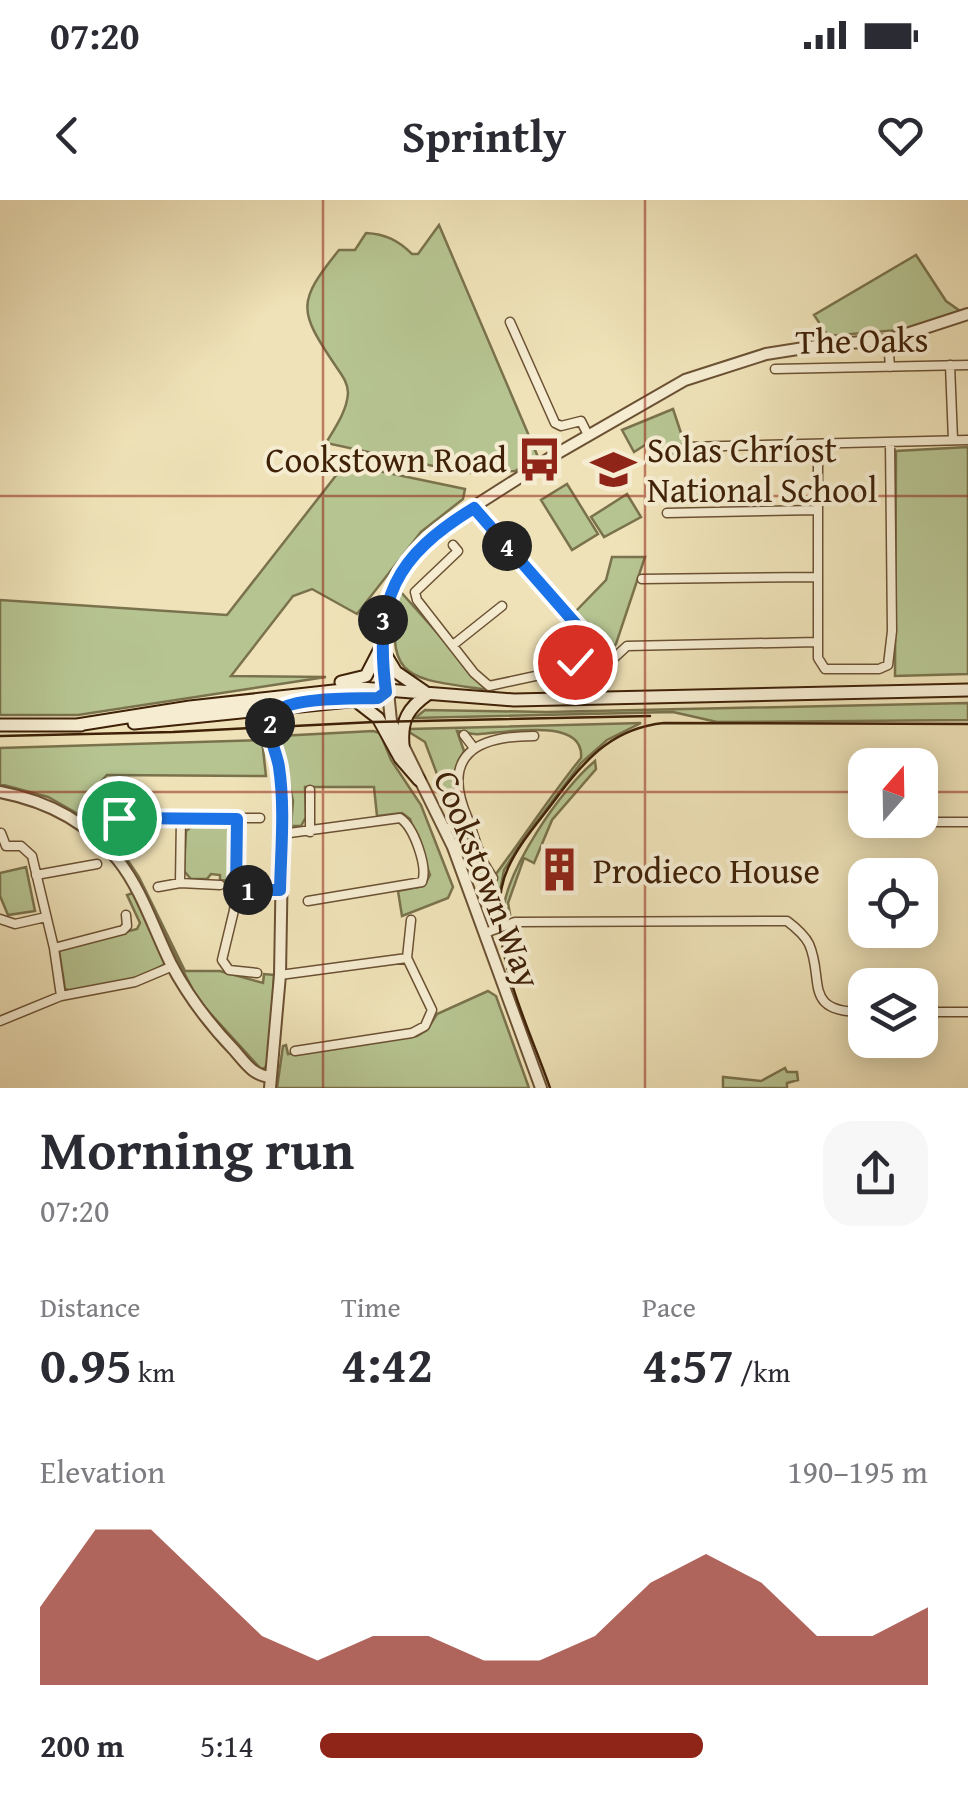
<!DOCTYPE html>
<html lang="en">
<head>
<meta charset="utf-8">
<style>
  :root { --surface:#fff; --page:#f7f7f7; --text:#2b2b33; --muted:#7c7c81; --accent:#8f2418 }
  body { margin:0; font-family:"Gentium Book Plus",serif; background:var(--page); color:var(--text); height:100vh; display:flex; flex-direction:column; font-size:38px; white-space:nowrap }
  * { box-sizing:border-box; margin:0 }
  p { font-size:32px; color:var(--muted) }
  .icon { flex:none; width:55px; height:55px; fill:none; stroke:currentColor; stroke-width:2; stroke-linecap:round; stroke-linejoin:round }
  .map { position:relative; height:888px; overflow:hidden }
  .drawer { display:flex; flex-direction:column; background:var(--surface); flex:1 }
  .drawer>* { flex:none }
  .needle { width:65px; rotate:20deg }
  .tools { position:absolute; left:848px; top:548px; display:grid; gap:20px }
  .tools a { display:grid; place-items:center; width:90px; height:90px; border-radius:20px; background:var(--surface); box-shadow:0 5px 25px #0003; font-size:50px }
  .pin { position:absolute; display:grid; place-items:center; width:85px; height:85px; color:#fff; margin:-42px; border:5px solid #fff; border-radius:50%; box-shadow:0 2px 10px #0007 }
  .km { position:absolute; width:50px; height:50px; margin:-25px; border-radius:50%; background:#222; color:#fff; font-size:28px; line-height:50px; text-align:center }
  .round { display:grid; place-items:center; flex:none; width:105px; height:105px; border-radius:30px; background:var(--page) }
  .summary { display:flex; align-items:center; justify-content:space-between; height:170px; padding:0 40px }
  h1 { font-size:55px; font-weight:700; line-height:75px }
  .figures { display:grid; grid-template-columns:repeat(3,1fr); gap:15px; height:170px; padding:10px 40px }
  .figures div { display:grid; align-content:center }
  .figures b { font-size:50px; font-weight:700 }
  .figures small { font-size:28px; font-weight:400 }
  .figures p { font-size:28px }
  .chart { height:280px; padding:20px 40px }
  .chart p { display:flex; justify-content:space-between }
  .chart svg { width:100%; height:180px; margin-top:10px; fill:var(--accent); opacity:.7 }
  ul { padding:0 40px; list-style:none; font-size:32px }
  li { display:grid; grid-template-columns:160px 120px 1fr; align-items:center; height:75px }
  li i { height:25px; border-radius:12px; background:var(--accent) }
  .status { display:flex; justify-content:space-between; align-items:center; height:70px; padding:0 50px; background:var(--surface); direction:ltr }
  .status svg { height:28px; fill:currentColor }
  header { display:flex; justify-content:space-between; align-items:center; height:130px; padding:0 40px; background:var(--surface); font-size:45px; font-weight:700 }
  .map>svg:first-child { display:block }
  .green { fill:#b6c491; stroke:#7a724c; stroke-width:2.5 }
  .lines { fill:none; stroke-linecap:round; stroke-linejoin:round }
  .minor-casing { stroke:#6b5133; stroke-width:11 }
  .tertiary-casing { stroke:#6b5133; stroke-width:14 }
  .secondary-casing { stroke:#3f2107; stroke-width:15 }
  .minor { stroke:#f5ecd1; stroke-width:8 }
  .tertiary { stroke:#f5ecd1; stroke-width:10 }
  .secondary { stroke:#f5ecd1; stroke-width:11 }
  .tram { stroke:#3f2107; stroke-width:2.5 }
  .route-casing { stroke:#fff; stroke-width:20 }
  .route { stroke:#1a73e8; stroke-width:12 }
  .grid { fill:none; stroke:#8f2418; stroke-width:2.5; stroke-opacity:0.55 }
  .labels { text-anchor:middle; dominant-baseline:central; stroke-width:8; stroke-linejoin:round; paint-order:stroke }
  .street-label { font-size:35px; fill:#3f2107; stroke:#f5ecd1 }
  .poi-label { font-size:35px; fill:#3f2107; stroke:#f5ecd1; text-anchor:start }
</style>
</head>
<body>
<div class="status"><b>07:20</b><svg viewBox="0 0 49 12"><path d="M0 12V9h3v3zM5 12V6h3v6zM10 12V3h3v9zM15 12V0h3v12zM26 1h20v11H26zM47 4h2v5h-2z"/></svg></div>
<header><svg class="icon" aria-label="back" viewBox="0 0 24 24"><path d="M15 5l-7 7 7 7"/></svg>Sprintly<svg class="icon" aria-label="heart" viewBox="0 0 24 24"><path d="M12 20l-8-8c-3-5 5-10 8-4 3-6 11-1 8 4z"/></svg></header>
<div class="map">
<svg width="968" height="888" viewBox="0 0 968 888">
  <rect width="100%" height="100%" fill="#efe2b8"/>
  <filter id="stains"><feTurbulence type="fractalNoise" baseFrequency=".002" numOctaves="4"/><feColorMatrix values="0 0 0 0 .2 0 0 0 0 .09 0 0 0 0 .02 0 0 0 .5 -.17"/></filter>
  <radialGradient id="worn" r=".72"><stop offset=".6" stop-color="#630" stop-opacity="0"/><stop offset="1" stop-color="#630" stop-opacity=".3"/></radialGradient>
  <!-- green -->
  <path class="green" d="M439 25 538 257 515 271 466 273 326 243C335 228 347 211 348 193 348 182 341 174 335 165 298 110 297 102 339 50H355L366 33C385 34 398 40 412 54H418Z
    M916 55 946 101 960 111 910 129 828 136 814 115Z
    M673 209 685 245 684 254 675 253 665 258 653 240 634 252 622 230Z
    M968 247V474L895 476 896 251Z
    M345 264 465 289 463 299 421 332 357 414 312 389 293 396 231 476 326 477 78 515H0V400L227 415Z
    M567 284 598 334 572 350 541 300Z
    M627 294 641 317 604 337 591 317Z
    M612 357H645L616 444 607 455 586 459 591 434 575 412 606 380Z
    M400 391 488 490C410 478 382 483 400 391Z
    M968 503V520L717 522 673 512 415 518 425 510 547 512Z
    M641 523 607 540 581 563 523 640 504 670 496 713 491 712 459 630H465L480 669 490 682C521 641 548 599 581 558 585 516 504 533 480 534 472 535 465 532 457 531L464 551 454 576 458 608 453 617 425 542 409 532 410 529Z
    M373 531 380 533 391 560 421 605 453 687 448 698 402 716 398 691 424 686 430 675 410 619 402 613 377 616 374 587H305L306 617 301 626H291L293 601 279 536Z
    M262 540 266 576 107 575 96 587 95 621 119 647 139 677 185 771H220L263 783 264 774 274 775 270 857 265 868 261 869 198 800 143 692 109 643 88 624 94 623 48 597 0 584V548Z
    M595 561 596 569 552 620 534 663 524 658 508 703 510 714 503 713C506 670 561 589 595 561Z
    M195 624H223L233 634 232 711 226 726 230 711V681L220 680V675L211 674 207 679H191L184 671 186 631Z
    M26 667 35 711 8 715 0 696V673Z
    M133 693 165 764 139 778 71 791 65 789 59 750 137 729 140 723 127 695Z
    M488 791 496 796 529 888H277L283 846 286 845 288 854 417 836 427 830 437 814Z
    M785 868 787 872H797L798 880 787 883V888H723V877L761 881Z"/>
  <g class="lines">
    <defs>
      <path id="minor" d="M510 122 555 223 561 226 581 221 588 235
        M888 140 890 167
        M950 165 953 240
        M775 169 968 165
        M818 244V458L825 469H879L888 465 892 431 890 242
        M685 247 968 240
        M474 307 581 430 583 439 575 468
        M667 313 817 310
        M453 345 458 351 415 392 417 400 474 473 489 486 605 461 614 458 627 446 817 442
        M642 379 816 377
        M453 445 502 406
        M464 535 474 548
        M237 619 236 702 222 760 229 770 257 773
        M468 619 482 660 493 678
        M925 622H968
        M114 628 113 618H260
        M446 629 468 619C440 555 476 536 534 536
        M310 632V590
        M1 633 6 646H21L32 656 54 748 61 796
        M282 634 400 618C414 627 428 667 422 682L308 701
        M36 675 97 664
        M180 683 181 618
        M158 687 180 683 220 685
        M236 690 280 691
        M0 719 15 724 46 717
        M485 733 515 722 787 721C795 727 804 734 809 744 825 780 801 813 865 812
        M54 748 123 730 127 726 126 715
        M280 775 407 758
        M920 812H968
        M0 821 61 796 135 782 173 766
        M295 851 412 833 425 826 432 810 407 758 411 720"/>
      <path id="tertiary" d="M0 592C47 601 88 622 118 660 142 690 154 730 171 764 188 796 210 825 235 851 246 864 254 876 271 877
        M270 888 280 775 283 599 278 557 269 527 275 513 284 507
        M541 888 453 647 391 521 382 432 397 379 428 339 448 323 558 253 685 180 766 154 823 145 888 140 968 114"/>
      <path id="secondary" d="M381 447 396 472 425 492
        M341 482 366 476 381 447
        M356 501 378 518 400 558 419 580
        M134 523 379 498 386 492
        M0 525H81
        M77 525 190 507 361 488 514 500 968 490
        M403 545C401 520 408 508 428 494"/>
    </defs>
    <!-- minor casing -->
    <use href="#minor" class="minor-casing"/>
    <!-- tertiary casing -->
    <use href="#tertiary" class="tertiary-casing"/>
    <!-- secondary casing -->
    <use href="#secondary" class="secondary-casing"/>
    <!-- minor -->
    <use href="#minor" class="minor"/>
    <!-- tertiary -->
    <use href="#tertiary" class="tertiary"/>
    <!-- secondary -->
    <use href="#secondary" class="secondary"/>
    <!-- tram -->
    <path class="tram" d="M0 536 173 532 374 522 650 516
      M550 888C529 826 479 731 508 668 520 641 543 617 560 593 588 556 615 528 664 523L968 524"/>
  </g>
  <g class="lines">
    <defs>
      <path id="route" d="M119 618 237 619 236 690H280C281 649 285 608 279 567 276 548 260 524 279 510 296 497 357 499 378 498L386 492C374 399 394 357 474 308L581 430 583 439 575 462"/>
    </defs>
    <!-- route casing -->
    <use href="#route" class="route-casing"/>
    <!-- route -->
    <use href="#route" class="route"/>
  </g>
  <!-- grid -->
  <path class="grid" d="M323 0V888M645 0V888M0 296H968M0 592H865M920 592H968"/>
  <!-- icons -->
  <defs>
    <symbol id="bus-bare" viewBox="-9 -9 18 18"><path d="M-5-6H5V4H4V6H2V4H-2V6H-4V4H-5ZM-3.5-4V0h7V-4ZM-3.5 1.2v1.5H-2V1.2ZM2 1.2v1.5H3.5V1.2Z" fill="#8f2418" stroke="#f5ecd1" stroke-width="2.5" paint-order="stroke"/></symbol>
    <symbol id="school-bare" viewBox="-9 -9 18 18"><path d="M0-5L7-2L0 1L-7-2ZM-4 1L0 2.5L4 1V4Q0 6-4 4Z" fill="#8f2418" stroke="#f5ecd1" stroke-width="2.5" paint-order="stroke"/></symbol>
    <symbol id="building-bare" viewBox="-9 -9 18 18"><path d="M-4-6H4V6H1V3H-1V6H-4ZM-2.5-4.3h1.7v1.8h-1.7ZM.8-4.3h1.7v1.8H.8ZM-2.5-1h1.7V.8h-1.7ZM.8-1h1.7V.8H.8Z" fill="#8f2418" stroke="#f5ecd1" stroke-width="2.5" paint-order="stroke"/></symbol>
  </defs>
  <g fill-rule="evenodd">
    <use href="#bus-bare" x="508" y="228" width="63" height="63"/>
    <use href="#school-bare" x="582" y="238" width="63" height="63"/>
    <use href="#building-bare" x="528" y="638" width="63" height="63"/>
  </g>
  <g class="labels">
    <!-- street labels -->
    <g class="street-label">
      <text transform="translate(862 140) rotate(-1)">The Oaks</text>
      <text transform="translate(488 679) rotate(68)">Cookstown Way</text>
    </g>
    <!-- poi labels -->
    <g class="poi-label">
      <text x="647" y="249">Solas Chríost<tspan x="647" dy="40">National School</tspan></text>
      <text x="507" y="259" text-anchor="end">Cookstown Road</text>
      <text x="593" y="670">Prodieco House</text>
    </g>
  </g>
  <rect width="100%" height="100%" filter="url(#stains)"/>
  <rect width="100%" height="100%" fill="url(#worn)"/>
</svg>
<div class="tools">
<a><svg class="needle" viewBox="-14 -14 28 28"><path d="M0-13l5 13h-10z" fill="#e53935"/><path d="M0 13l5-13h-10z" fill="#7c7c81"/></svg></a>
<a><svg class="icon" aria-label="locate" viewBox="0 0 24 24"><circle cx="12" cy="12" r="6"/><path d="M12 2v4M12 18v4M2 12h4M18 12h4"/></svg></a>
<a><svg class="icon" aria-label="layers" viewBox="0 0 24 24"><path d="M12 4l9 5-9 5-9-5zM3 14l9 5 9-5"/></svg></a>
</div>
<div class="pin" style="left:119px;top:618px;background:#1e9e55"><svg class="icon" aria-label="arrive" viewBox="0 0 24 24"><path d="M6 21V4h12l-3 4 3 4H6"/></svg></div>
<div class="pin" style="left:575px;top:462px;background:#d93025"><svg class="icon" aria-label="check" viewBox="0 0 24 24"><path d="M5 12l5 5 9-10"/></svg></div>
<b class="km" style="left:248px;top:690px">1</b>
<b class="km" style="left:270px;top:523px">2</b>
<b class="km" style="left:383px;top:420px">3</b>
<b class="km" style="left:507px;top:346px">4</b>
</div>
<section class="drawer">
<div class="summary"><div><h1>Morning run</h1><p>07:20</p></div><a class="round"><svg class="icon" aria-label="share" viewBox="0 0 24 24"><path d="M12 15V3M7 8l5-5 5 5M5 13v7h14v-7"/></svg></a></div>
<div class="figures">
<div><p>Distance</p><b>0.95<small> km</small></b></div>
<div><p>Time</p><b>4:42</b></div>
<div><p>Pace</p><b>4:57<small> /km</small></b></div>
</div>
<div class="chart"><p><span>Elevation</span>190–195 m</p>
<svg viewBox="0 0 160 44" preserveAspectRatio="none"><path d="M0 44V25L10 6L20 6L30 19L40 32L50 38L60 32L70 32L80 38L90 38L100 32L110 19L120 12L130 19L140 32L150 32L160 25V44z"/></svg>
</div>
<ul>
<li><b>200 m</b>5:14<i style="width:63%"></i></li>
</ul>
</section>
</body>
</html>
